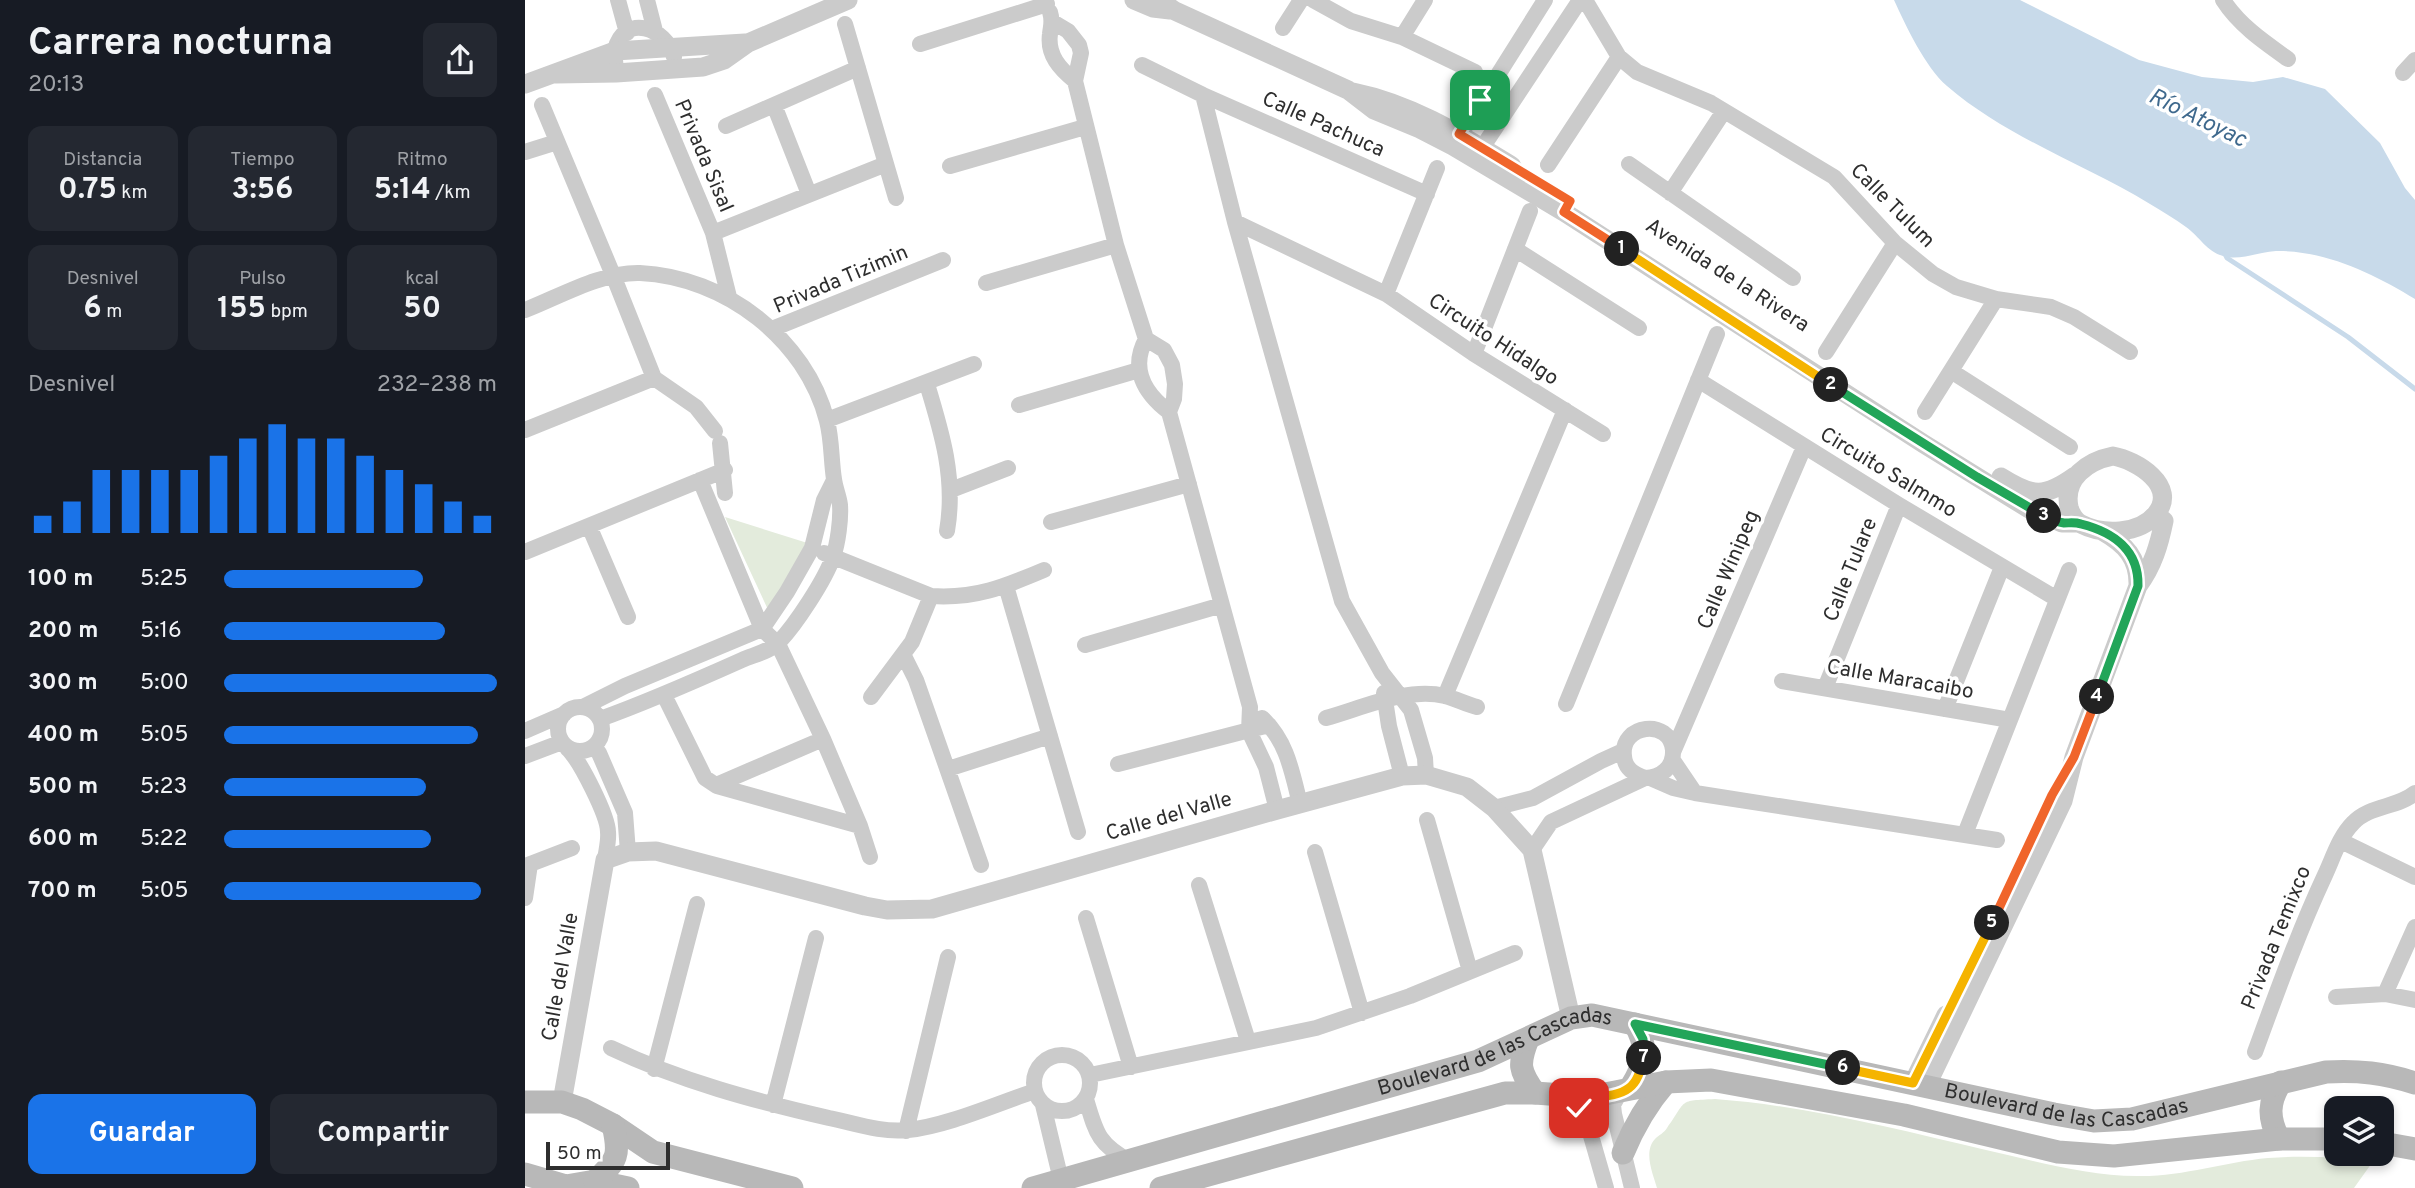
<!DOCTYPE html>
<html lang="es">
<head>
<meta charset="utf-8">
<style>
  :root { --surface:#171b24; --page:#242831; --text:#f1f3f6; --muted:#9ea1a6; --accent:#1a73e8 }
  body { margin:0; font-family:Overpass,sans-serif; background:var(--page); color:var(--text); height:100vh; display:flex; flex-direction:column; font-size:26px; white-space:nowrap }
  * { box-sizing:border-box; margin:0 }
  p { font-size:23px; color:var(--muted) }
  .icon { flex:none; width:38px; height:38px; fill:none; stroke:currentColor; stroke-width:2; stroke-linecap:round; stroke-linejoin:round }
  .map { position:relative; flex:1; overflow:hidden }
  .side { display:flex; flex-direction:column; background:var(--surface); width:525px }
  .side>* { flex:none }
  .controls { position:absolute; left:1799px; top:1096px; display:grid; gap:14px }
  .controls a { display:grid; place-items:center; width:70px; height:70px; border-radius:14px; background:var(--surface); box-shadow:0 4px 10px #0003; font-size:35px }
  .scale { position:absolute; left:21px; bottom:18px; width:124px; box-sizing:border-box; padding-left:7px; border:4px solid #2e2e2e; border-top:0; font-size:19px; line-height:24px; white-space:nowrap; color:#2e2e2e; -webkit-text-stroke:5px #fff; paint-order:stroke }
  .pin { position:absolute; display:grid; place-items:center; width:60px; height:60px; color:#fff; margin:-30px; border-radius:14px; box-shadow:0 4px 10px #0006 }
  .km { position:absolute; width:35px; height:35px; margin:-18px; border-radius:50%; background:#222; color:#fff; font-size:19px; line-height:35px; text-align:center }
  .round { display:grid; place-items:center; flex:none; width:74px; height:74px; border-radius:14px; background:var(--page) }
  .head { display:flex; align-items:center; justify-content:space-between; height:119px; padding:0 28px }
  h1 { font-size:38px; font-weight:700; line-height:52px }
  .metrics { display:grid; grid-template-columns:repeat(3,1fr); gap:10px; height:119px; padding:7px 28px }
  .metrics div { display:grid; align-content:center; border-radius:14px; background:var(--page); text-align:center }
  .metrics b { font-size:30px; font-weight:700 }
  .metrics small { font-size:19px; font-weight:400 }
  .metrics p { font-size:19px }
  .chart { height:196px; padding:14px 28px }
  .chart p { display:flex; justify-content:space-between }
  .chart svg { width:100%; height:126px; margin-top:7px; stroke:var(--accent); stroke-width:6 }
  .cta { display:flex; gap:14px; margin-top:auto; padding:14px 28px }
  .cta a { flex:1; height:80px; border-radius:14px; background:var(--accent); color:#fff; font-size:28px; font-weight:700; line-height:80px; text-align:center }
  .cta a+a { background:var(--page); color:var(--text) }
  ul { padding:0 28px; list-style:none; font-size:23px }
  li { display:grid; grid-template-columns:112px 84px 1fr; align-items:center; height:52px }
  li i { height:18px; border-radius:9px; background:var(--accent) }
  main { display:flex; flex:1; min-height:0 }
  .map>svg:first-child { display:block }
  .green { fill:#e3ebdc }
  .water { fill:#c8daea }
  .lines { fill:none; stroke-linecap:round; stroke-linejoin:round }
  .stream { stroke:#c8daea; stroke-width:5 }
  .minor { stroke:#cbcbcb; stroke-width:16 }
  .tertiary { stroke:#cbcbcb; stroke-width:19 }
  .secondary { stroke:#b8b8b8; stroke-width:23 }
  .split-1-casing { stroke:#fff; stroke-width:14 }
  .split-2-casing { stroke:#fff; stroke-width:14 }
  .split-3-casing { stroke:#fff; stroke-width:14 }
  .split-4-casing { stroke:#fff; stroke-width:14 }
  .split-5-casing { stroke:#fff; stroke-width:14 }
  .split-6-casing { stroke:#fff; stroke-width:14 }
  .split-7-casing { stroke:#fff; stroke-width:14 }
  .split-8-casing { stroke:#fff; stroke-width:14 }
  .split-1 { stroke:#f0652b; stroke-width:9 }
  .split-2 { stroke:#f5b400; stroke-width:9 }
  .split-3 { stroke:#22a559; stroke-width:9 }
  .split-4 { stroke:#22a559; stroke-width:9 }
  .split-5 { stroke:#f0652b; stroke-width:9 }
  .split-6 { stroke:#f5b400; stroke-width:9 }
  .split-7 { stroke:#22a559; stroke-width:9 }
  .split-8 { stroke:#f5b400; stroke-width:9 }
  .labels { text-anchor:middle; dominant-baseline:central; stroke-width:7; stroke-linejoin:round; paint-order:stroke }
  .street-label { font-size:21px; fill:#2e2e2e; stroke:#fff }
  .water-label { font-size:23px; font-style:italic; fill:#3f698d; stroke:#fff }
</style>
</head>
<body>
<main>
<section class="side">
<div class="head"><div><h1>Carrera nocturna</h1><p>20:13</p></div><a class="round"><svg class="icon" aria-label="share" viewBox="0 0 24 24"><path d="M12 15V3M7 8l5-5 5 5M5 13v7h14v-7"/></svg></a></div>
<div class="metrics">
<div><p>Distancia</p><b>0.75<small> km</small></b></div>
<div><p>Tiempo</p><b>3:56</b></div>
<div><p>Ritmo</p><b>5:14<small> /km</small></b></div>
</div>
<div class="metrics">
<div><p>Desnivel</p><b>6<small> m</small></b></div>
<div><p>Pulso</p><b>155<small> bpm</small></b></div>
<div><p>kcal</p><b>50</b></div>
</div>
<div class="chart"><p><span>Desnivel</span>232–238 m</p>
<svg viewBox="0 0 160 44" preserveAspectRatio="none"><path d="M5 44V38M15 44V33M25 44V22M35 44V22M45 44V22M55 44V22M65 44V17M75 44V11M85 44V6M95 44V11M105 44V11M115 44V17M125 44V22M135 44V27M145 44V33M155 44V38"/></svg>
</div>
<ul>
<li><b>100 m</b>5:25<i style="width:73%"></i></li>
<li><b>200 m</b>5:16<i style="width:81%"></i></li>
<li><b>300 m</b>5:00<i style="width:100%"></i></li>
<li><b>400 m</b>5:05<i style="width:93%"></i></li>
<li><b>500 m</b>5:23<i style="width:74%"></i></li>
<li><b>600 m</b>5:22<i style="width:76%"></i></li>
<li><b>700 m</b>5:05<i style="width:94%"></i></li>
</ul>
<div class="cta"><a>Guardar</a><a>Compartir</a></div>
</section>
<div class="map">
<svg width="1890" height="1188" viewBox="0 0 1890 1188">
  <rect width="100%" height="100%" fill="#fff"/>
  <!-- green -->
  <path class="green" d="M200 517 292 546 245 614Z
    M1190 1099C1283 1106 1370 1129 1461 1150 1510 1161 1561 1176 1612 1176 1657 1177 1699 1162 1743 1158 1779 1155 1814 1158 1849 1160L1829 1188H1132C1128 1174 1118 1152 1130 1139 1134 1135 1139 1133 1142 1128 1163 1099 1152 1101 1190 1099Z"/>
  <!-- water -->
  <path class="water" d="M1369 0H1495L1614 60 1677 77 1728 82 1758 77 1800 89 1855 143 1880 188 1890 200V299C1849 274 1800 250 1751 251 1734 252 1714 261 1698 256 1682 252 1674 236 1661 227 1650 219 1637 211 1625 204 1559 164 1481 137 1422 86 1400 67 1381 26 1369 0Z"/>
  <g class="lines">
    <!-- stream -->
    <path class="stream" d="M1700 254 1702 258 1823 337 1890 389"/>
    <!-- minor -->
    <path class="minor" d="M93 0 102 33
      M122 0 130 31
      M788 0 826 21 877 37 950 72
      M1060 0 1094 57 1112 72 1186 103 1309 177 1370 243 1408 274 1431 287 1471 299 1526 307 1549 317 1605 352
      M1698 0C1714 25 1739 42 1763 59
      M525 12C528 21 526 25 525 34 522 55 535 69 550 81
      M528 22 543 31 554 45 556 53 550 81 591 245 621 339 639 350 647 365 650 384 649 399 644 412 725 707 724 731 741 767 752 810
      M320 24 371 198
      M758 28 776 0
      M877 37 900 0
      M395 44 522 4
      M617 65 678 95 902 194
      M91 73C91 66 89 57 90 50 99 13 141 27 149 57
      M1878 73 1890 60
      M130 95 188 233 204 297
      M678 95 710 222 817 601 857 673 886 710 900 758 901 775
      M17 105 88 275 129 378 171 407 190 431
      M249 105 284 194
      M201 126 333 68
      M930 143 1020 0
      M0 152 32 142
      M951 157 1055 0
      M1104 164 1268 278
      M1023 165 1094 57
      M425 166 560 127
      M1145 193 1199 111
      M710 222 861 294 949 354 1078 434
      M188 233 361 164
      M990 249 1114 328
      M461 283 591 245
      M861 294 912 168
      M0 310C36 296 76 272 115 273 200 277 281 339 302 421 307 440 306 460 309 479 310 488 314 496 315 505 316 519 313 543 308 557 300 580 271 624 254 642 246 651 228 655 217 660 170 681 123 702 75 719
      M247 329 418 260
      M621 339C605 368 619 393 644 412
      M1301 352 1370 243
      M949 354 1005 211
      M1426 371 1545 447
      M1173 380 1374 505 1532 599
      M402 384C417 433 431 479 422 531
      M494 405 614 370
      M1400 412 1471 299
      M302 420 449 364
      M0 430 129 378
      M195 443 200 493
      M175 480 237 629 253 644 298 739 191 785
      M426 490 483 468
      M526 522 664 484
      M64 526 103 617
      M0 552 200 470
      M299 553 406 596C450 599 479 587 519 570
      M481 586 553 832
      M560 645 697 605
      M379 656 391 680 456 865
      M1257 681 1485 720
      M1300 688 1374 505
      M859 693 864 726 877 776
      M139 695 180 778 192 786 335 826
      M920 696 1040 410
      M346 697 387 642 406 596
      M1041 704 1192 334
      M33 729a22 22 0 1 1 44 0a22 22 0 1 1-44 0Z
      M58 707 100 686 237 629 262 592 287 548 299 500 309 480
      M1420 709 1477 567
      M737 718C762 741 767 772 775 804
      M801 718C837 708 882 687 920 696 931 699 941 704 952 707
      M0 731 39 714
      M298 739 335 826 345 857
      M68 747 74 753 100 813 103 852
      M42 748C55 760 83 816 83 832 84 841 81 851 80 860
      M1148 752 1279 447
      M0 756 37 742
      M1147 759 1170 793
      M593 764 744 725
      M423 769 525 736
      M1125 778 1148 788 1170 793 1472 840
      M969 808 1008 798 1076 761 1098 751
      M902 820 945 971
      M1440 834 1544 570
      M1816 841 1890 877
      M1007 850 1026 822 1120 778C1136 778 1149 767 1148 750 1145 718 1095 724 1099 756 1100 769 1109 774 1120 778
      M790 852 837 1013
      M0 866 47 848
      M674 885 723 1041
      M0 898 5 864
      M561 918 606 1067
      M1860 994 1890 927
      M1811 997 1860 994 1890 1000
      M86 1048C155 1081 230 1101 304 1118 329 1123 356 1133 383 1130 422 1126 471 1104 510 1091
      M1730 1052C1752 992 1773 933 1800 875 1808 858 1814 837 1828 823 1845 805 1872 808 1890 793
      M509 1083a28 28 0 1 1 56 0a28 28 0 1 1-56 0Z
      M129 1069 172 904
      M565 1075 791 1028 885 996 990 953
      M1095 1092 1088 1105 1089 1114 1107 1188
      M1035 1096 1054 1108 1060 1115 1081 1188
      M561 1099C571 1133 573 1144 606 1162
      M248 1105 291 938
      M518 1105 536 1180
      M381 1131 423 957"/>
    <!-- tertiary -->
    <path class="tertiary" d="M609 0 628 8 645 10
      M634 0 650 11 823 90 849 110 895 129 928 146 1039 212 1399 444 1504 509 1537 523H1553
      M31 74 91 73 178 67 199 60 223 43 323 0
      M0 84 90 51 220 43
      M828 92C887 104 936 135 987 166
      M1588 456C1611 460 1654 486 1631 514 1614 535 1577 535 1556 524 1549 520 1546 514 1544 507 1538 478 1563 461 1588 456Z
      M1476 477C1508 497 1519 498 1550 476
      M1613 586C1628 566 1634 545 1639 521L1631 514
      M1388 1083 1421 1015
      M1402 1085 1538 801 1549 757 1613 586C1614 558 1600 544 1577 531
      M37 1102 80 860 103 852 131 851 340 906 362 910 407 909 752 810 877 776 901 775 942 787 969 808 1007 850 1046 1018"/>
    <!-- secondary -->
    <g class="secondary">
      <path d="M1003 1039C993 1064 994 1071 1010 1093"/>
      <path d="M1106 1087C1121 1062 1124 1050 1110 1024"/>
      <path d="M0 1102H37L57 1109 88 1125 128 1152 267 1188"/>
      <path d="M1754 1139C1743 1118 1743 1102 1756 1082"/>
      <path d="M1857 1143 1890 1149"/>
      <path d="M1098 1153C1109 1126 1122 1104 1141 1082"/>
      <path d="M0 1174 41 1186 70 1181 103 1188"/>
      <path d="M70 1181C93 1160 95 1155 88 1125"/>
      <path id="s1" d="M508 1188 953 1061 1046 1018 1067 1015 1529 1114 1569 1121 1607 1119 1801 1072C1833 1070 1859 1073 1890 1083"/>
      <path d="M636 1188 980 1093H1010L1065 1097 1141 1082 1186 1080 1379 1115 1533 1152 1589 1156 1754 1139H1811"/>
    </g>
  </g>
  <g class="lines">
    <defs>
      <path id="split-1" d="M955 100 934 134 1045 201 1039 212 1097 249"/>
      <path id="split-2" d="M1097 249 1306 385"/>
      <path id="split-3" d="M1306 385 1452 477 1519 516"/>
      <path id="split-4" d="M1519 516C1525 519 1532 522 1539 523 1545 523 1550 522 1556 524 1588 532 1614 550 1613 586L1572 697"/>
      <path id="split-5" d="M1467 923 1527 795 1549 757 1572 697"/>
      <path id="split-6" d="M1318 1068 1388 1083 1467 923"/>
      <path id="split-7" d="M1119 1058 1118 1039 1110 1024 1318 1068"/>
      <path id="split-8" d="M1054 1108 1033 1095C1051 1097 1089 1100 1104 1088 1113 1082 1116 1068 1119 1058"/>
    </defs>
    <!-- split-1 casing -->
    <use href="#split-1" class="split-1-casing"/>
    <!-- split-2 casing -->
    <use href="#split-2" class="split-2-casing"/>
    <!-- split-3 casing -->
    <use href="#split-3" class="split-3-casing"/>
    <!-- split-4 casing -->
    <use href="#split-4" class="split-4-casing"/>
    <!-- split-5 casing -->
    <use href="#split-5" class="split-5-casing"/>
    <!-- split-6 casing -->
    <use href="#split-6" class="split-6-casing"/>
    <!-- split-7 casing -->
    <use href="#split-7" class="split-7-casing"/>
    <!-- split-8 casing -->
    <use href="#split-8" class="split-8-casing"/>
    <!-- split-1 -->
    <use href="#split-1" class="split-1"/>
    <!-- split-2 -->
    <use href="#split-2" class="split-2"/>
    <!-- split-3 -->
    <use href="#split-3" class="split-3"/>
    <!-- split-4 -->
    <use href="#split-4" class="split-4"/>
    <!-- split-5 -->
    <use href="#split-5" class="split-5"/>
    <!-- split-6 -->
    <use href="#split-6" class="split-6"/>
    <!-- split-7 -->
    <use href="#split-7" class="split-7"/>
    <!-- split-8 -->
    <use href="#split-8" class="split-8"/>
  </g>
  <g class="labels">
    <!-- street labels -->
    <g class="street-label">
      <text transform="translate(798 125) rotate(24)">Calle Pachuca</text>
      <text transform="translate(178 156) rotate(67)">Privada Sisal</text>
      <text transform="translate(1367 206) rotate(45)">Calle Tulum</text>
      <text transform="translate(1202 276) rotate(33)">Avenida de la Rivera</text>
      <text transform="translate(316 280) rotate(-23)">Privada Tizimin</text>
      <text transform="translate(968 340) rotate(33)">Circuito Hidalgo</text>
      <text transform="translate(1363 473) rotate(31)">Circuito Salmmo</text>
      <text transform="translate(1204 570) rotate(-67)">Calle Winipeg</text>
      <text transform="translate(1326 570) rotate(-68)">Calle Tulare</text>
      <text transform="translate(1375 680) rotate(10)">Calle Maracaibo</text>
      <text transform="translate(644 817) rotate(-16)">Calle del Valle</text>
      <text transform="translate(1752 938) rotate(-68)">Privada Temixco</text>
      <text transform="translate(36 977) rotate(-80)">Calle del Valle</text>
      <text stroke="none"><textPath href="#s1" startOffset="483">Boulevard de las Cascadas</textPath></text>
      <text stroke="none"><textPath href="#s1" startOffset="1071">Boulevard de las Cascadas</textPath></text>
    </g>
    <!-- water labels -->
    <g class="water-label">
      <text transform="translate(1672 119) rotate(26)">Río Atoyac</text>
    </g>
  </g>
</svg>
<div class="controls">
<a><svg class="icon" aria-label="layers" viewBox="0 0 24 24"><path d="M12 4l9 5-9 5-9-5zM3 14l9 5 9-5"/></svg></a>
</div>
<div class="scale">50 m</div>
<div class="pin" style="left:955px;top:100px;background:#1e9e55"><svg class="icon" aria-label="arrive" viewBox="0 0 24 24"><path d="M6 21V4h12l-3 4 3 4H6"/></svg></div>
<div class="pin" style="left:1054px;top:1108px;background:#d93025"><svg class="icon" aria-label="check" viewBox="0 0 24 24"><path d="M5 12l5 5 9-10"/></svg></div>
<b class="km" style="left:1097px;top:249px">1</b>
<b class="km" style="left:1306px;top:385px">2</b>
<b class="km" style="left:1519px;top:516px">3</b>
<b class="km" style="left:1572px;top:697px">4</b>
<b class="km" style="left:1467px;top:923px">5</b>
<b class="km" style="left:1318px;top:1068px">6</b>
<b class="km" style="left:1119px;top:1058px">7</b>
</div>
</main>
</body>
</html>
